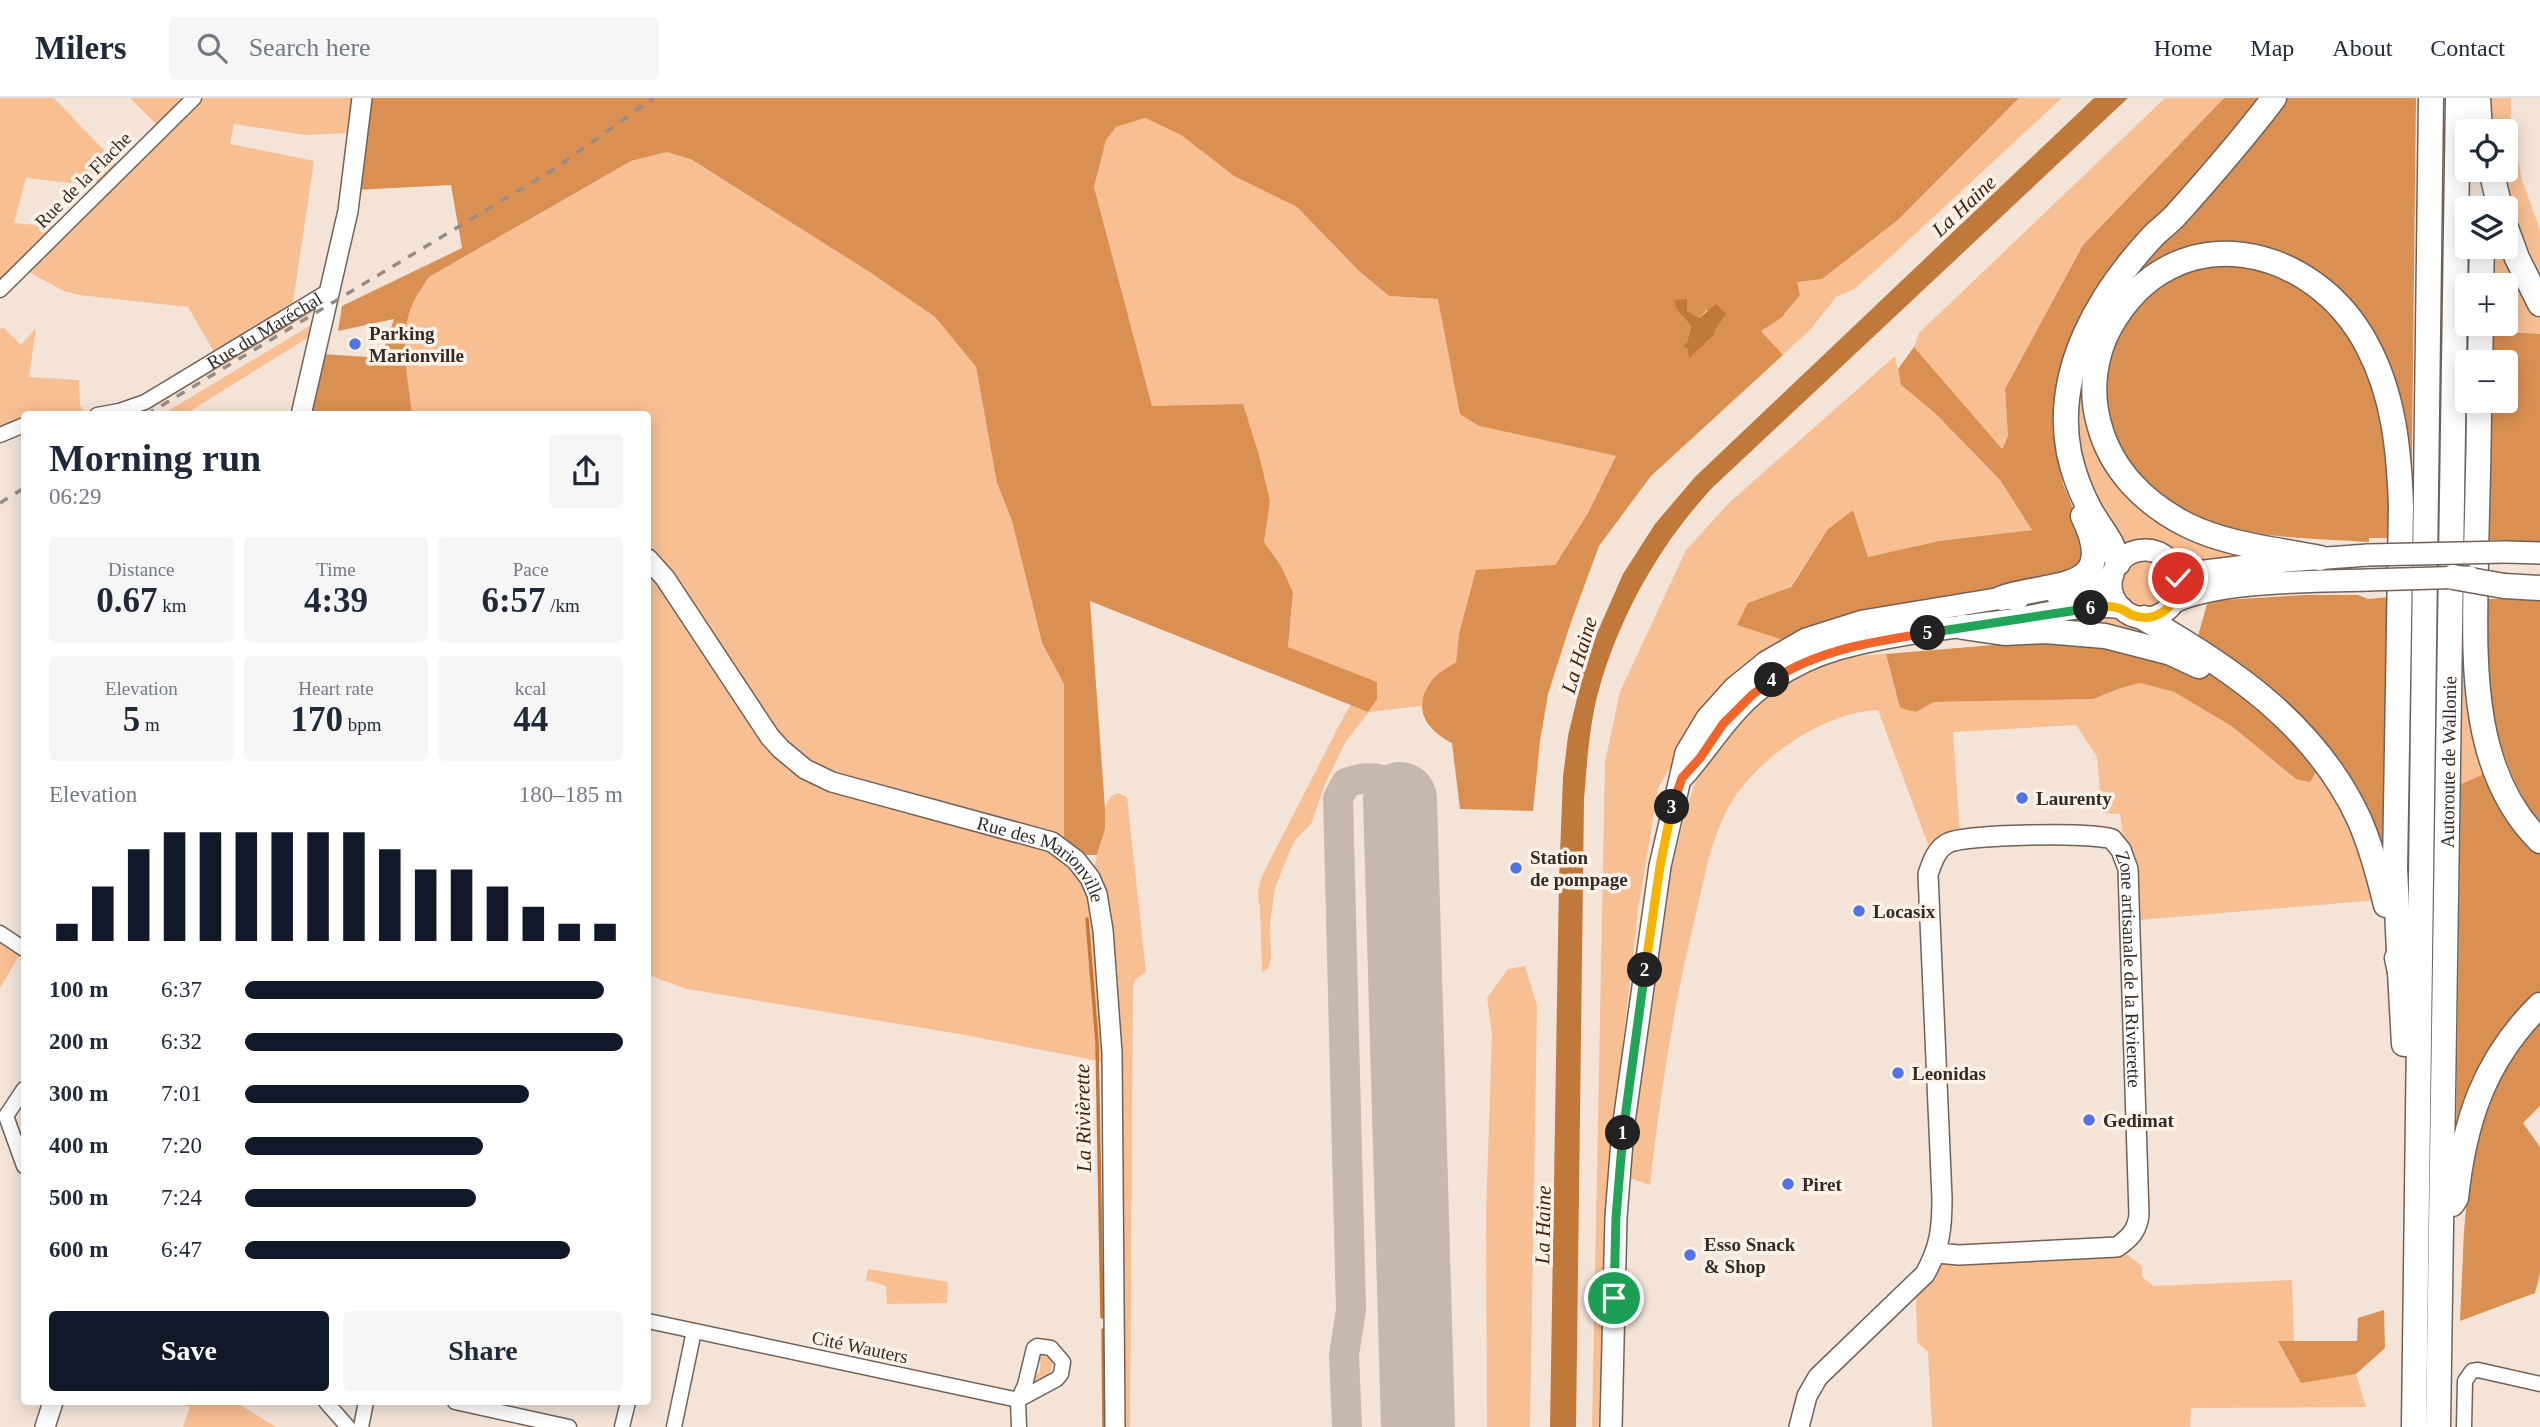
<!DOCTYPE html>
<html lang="en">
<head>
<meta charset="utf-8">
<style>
  :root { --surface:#fff; --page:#f6f6f7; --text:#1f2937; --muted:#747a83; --line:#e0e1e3; --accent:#111827 }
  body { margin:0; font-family:"Times New Roman",serif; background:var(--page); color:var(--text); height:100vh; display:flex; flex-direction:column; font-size:26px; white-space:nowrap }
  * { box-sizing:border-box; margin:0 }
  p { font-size:23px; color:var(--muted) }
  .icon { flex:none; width:38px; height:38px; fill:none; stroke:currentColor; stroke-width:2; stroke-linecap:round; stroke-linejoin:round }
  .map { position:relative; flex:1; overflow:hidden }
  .sheet { position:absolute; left:21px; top:313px; width:630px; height:994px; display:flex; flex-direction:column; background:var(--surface); border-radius:7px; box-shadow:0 4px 18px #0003 }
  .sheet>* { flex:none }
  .controls { position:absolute; left:2455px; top:21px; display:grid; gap:14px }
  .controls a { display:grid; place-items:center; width:63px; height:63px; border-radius:7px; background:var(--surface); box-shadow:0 4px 18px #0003; font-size:35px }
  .pin { position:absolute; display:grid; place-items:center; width:60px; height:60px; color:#fff; margin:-30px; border:4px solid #fff; border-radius:50%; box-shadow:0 2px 7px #0007 }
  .km { position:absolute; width:35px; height:35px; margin:-18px; border-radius:50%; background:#222; color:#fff; font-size:19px; line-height:35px; text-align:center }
  .round { display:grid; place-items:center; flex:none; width:74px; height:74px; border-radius:7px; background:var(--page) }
  .summary { display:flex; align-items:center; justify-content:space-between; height:119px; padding:0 28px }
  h1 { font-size:38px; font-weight:700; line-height:52px }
  .figures { display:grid; grid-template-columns:repeat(3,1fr); gap:10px; height:119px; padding:7px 28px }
  .figures div { display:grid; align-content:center; border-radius:7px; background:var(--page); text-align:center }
  .figures b { font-size:35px; font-weight:700 }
  .figures small { font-size:19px; font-weight:400 }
  .figures p { font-size:19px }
  .chart { height:196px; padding:14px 28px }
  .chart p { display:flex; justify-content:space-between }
  .chart svg { width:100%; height:126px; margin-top:7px; stroke:var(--accent); stroke-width:6 }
  .button { display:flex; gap:14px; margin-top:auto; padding:14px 28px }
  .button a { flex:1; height:80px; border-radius:7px; background:var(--accent); color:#fff; font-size:28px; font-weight:700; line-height:80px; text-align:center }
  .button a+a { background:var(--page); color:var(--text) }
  ul { padding:0 28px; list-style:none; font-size:23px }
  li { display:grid; grid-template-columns:112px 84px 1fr; align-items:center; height:52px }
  li i { height:18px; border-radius:9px; background:var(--accent) }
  header { display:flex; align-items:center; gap:42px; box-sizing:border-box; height:98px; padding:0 35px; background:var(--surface); border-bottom:2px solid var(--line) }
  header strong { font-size:33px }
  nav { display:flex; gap:38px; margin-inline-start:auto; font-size:24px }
  .search { width:490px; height:63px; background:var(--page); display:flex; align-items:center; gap:18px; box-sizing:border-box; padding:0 24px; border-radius:7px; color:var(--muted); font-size:26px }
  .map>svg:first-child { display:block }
  .green { fill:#f8bf93 }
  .forest { fill:#db9053; fill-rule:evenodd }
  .water { fill:#c1783b }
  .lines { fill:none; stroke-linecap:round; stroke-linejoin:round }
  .stream { stroke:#c1783b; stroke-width:3.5 }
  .taxiway { stroke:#c6b8ae; stroke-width:30 }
  .runway { stroke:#c6b8ae; stroke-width:74 }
  .street-casing { stroke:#706258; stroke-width:17 }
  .secondary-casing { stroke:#706258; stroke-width:22 }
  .primary-casing { stroke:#706258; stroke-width:24 }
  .highway-casing { stroke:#706258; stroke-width:27 }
  .street { stroke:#fff; stroke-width:14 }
  .secondary { stroke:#fff; stroke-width:19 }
  .primary { stroke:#fff; stroke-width:21 }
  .highway { stroke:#fff; stroke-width:24 }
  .rail { stroke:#978c84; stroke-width:3.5; stroke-dasharray:9 9; stroke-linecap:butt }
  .primary-bridge-casing { stroke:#706258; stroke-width:24; stroke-linecap:butt }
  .highway-bridge-casing { stroke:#706258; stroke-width:27; stroke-linecap:butt }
  .primary-bridge { stroke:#fff; stroke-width:21 }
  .highway-bridge { stroke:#fff; stroke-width:24 }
  .split-1-casing { stroke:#fff; stroke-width:14 }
  .split-2-casing { stroke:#fff; stroke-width:14 }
  .split-3-casing { stroke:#fff; stroke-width:14 }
  .split-4-casing { stroke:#fff; stroke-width:14 }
  .split-5-casing { stroke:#fff; stroke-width:14 }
  .split-6-casing { stroke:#fff; stroke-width:14 }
  .split-7-casing { stroke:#fff; stroke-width:14 }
  .split-1 { stroke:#22a559; stroke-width:9 }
  .split-2 { stroke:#22a559; stroke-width:9 }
  .split-3 { stroke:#f5b400; stroke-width:9 }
  .split-4 { stroke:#f0652b; stroke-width:9 }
  .split-5 { stroke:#f0652b; stroke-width:9 }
  .split-6 { stroke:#22a559; stroke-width:9 }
  .split-7 { stroke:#f5b400; stroke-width:9 }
  .poi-dot { fill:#5173e7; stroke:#fff2e8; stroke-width:2.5 }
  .labels { text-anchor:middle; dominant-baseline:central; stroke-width:7; stroke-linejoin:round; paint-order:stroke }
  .street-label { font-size:19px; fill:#322c28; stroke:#fff2e8 }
  .poi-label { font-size:19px; font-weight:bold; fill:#322c28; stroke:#fff2e8; text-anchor:start }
  .water-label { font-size:21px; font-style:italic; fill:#402207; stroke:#fff2e8 }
</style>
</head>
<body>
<header>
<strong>Milers</strong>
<div class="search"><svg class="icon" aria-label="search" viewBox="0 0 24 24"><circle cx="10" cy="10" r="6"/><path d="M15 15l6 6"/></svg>Search here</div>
<nav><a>Home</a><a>Map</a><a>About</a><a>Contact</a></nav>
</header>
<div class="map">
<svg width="2540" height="1329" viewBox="0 0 2540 1329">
  <rect width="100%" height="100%" fill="#f4e4d8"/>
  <!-- green -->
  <path class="green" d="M0 0H54L119 68 102 85 81 83 80 86 26 80 14 125 60 129 0 187Z
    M130 0H190L159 29Z
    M198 0H356L352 35 305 37 234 26 230 46 314 63 292 211 216 257 188 209 79 197 64 193 25 172Z
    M2019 0H2062L1874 174 1854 191 1836 199 1811 231 1783 257 1761 233 1781 220 1797 184 1899 121Z
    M2165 0H2224L2083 147 2005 291 2008 338 2001 352 1914 249 1919 235Z
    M2486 0H2511V24L2522 82 2540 132V189C2523 150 2505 113 2496 72H2506V33H2489Z
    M1145 20 1181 37 1234 78 1297 109 1359 173 1389 198 1439 201 1461 316 1479 328 1616 358 1588 415 1555 467 1459 536 1456 564C1438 577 1428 586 1421 608L1369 614 1346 643 1325 686 1311 726 1294 743 1275 790 1270 826 1271 860 1268 871 1262 874 1260 809C1256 795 1259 785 1265 772L1345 616 1351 607 1369 614 1288 549 1293 494 1281 468 1264 444 1270 403 1152 309 1094 89 1106 42 1116 28Z
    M667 54 691 62 868 173 935 219 976 269 997 385 1012 423 1042 545 1064 586V741L1087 757 1104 964 965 937 687 891 648 877V317H412C409 284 399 244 410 213 414 200 422 190 429 179L631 63Z
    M2491 149H2504L2540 220V236L2490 233 2491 226H2506V187H2491Z
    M2137 171 2147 178 2100 345 2248 462 2204 469 2154 445 2135 444 2122 449 2084 376 2074 294Z
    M317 204 314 213 140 317H121Z
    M311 227 309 239 184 317H161Z
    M3 229 21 247 36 230 29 279 79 282 80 307 84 314 24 317V321L0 330V232Z
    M1895 258 1901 287 1936 316 2000 382 2032 432 1939 443 1868 459 1853 412 1828 431 1790 489 1749 505 1738 527 1783 542 1711 601 1658 690 1638 812 1616 1007 1604 1329H1592L1605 664 1620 594 1686 452 1729 405Z
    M2122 486a23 23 0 1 1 46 0a23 23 0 1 1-46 0Z
    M2464 501 2491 673 2461 686Z
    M2079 518H2115L2129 526 2144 530 2171 543 2079 527Z
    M1886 556 1900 610 1916 614 1934 604 2093 601 2118 591 2141 585 2174 594 2233 629 2317 670 2358 742 2379 802 2140 822 2136 769 2123 738 2120 716 2102 715 2097 659 2076 627 1953 634 1960 735 1940 739 1929 749 1878 612C1822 614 1751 664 1726 714 1710 746 1704 781 1696 816 1674 905 1660 996 1650 1087L1629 1080 1639 985 1671 772 1689 702 1706 657 1776 584 1838 559Z
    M1118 695 1127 699 1146 874 1136 881 1133 887 1130 1329H1122L1107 798 1094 769 1105 731V711L1110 699Z
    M0 841 21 854 0 890Z
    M1525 868 1537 908 1530 1329H1487L1486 1116 1492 936 1487 900 1508 871Z
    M2117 1149 2142 1168V1179L2154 1188 2292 1182 2294 1243H2278L2301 1284 2356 1276 2366 1309 2191 1310 2190 1329H1932L1928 1254 1917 1244 1916 1195 1942 1156Z
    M868 1171 948 1184 947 1205 887 1206 886 1188 866 1182Z
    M1044 1252 1053 1260 1050 1276 1033 1289 1030 1287 1033 1273 1039 1276 1041 1264 1036 1260Z
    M177 1304H235L276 1329H183L190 1309Z"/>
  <!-- forest -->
  <path class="forest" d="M364 0H2019L1899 121 1822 181 1797 184 1800 197 1781 220 1761 233 1783 257 1651 378 1599 448 1571 524 1548 596 1540 643 1533 713 1460 711 1452 645C1425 631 1411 609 1433 581 1439 574 1449 569 1456 564L1459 536 1476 472 1555 467 1588 415 1616 358 1479 328 1460 316 1438 201 1389 198 1359 173 1297 109 1234 78 1181 37 1145 20 1116 29 1106 42 1094 89 1152 308 1243 306 1259 357 1270 403 1264 444 1281 468 1293 494 1288 549 1377 584V601L1368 614 1090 503 1105 711V731L1097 757H1087L1064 741V586L1042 545 1012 423 997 385 976 269 935 219 868 173 692 62 667 54 631 63 429 179C422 190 414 200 410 213 399 244 409 284 412 317H311L323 256 381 260 394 221 338 233 342 208 462 150 451 87 355 92ZM1687 201V214L1699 220 1707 212 1717 229 1714 237 1689 259V251L1684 249 1687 244 1691 228 1677 212Z
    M2224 0H2260L2125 159 2055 312V348L2063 386 2075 415 2084 466 2064 479 1870 511 1783 542 1737 527 1748 505 1791 489 1828 431 1853 412 1868 459 1939 443 2032 432 2000 382 1936 316 1901 287 1898 271 1914 249 2002 351 2008 338 2005 291 2083 147Z
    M2282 0H2416L2411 440 2361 226 2257 153 2147 178 2137 171Z
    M2225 166 2274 174 2325 206 2363 262 2376 295 2385 333 2390 377V440H2369V444C2309 440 2229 441 2177 409 2120 374 2087 304 2117 240 2120 232 2127 225 2132 219 2148 196 2166 179 2194 171 2203 168 2215 168 2225 166Z
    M2490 233 2540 236V447L2505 448V442H2488L2490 303H2506V264H2490Z
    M2503 496 2540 499V725C2490 660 2486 580 2487 501H2503Z
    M2303 497H2358L2368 501 2389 499 2385 766 2318 670 2310 684 2296 681 2233 629 2174 594 2140 585 2118 591 2093 601 1934 604 1916 614 1900 610 1886 556 2030 544 2193 555 2208 503Z
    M2491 673 2540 751V899L2456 1043 2461 686Z
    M2540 921V1008L2523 1025 2540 1049V1176L2535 1195 2460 1223 2464 1133 2471 1057 2502 969Z
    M2384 1212 2385 1250 2356 1276 2301 1285 2278 1243H2357L2358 1220Z"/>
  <!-- water -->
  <path class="water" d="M2094 0H2128L1711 391C1658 449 1619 519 1598 595 1589 629 1587 666 1584 701L1576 1329H1550L1559 781 1563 679 1568 638 1584 571 1597 535 1623 476 1655 426 1695 379Z
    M1687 201V213L1699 220 1716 206 1726 216 1717 229 1714 237 1689 260 1688 251 1683 249 1687 244 1691 228 1677 212 1674 202Z"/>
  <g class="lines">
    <!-- stream -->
    <path class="stream" d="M1087 821 1097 944 1102 1219
      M1103 1232 1104 1329"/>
    <!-- taxiway -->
    <path class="taxiway" d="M1347 1329 1344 1257 1351 1212 1338 700 1346 685C1367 677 1391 677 1400 701"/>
    <!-- runway -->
    <path class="runway" d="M1400 701 1418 1329"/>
    <defs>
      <g id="street">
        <path d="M0 192 194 0"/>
        <path id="s1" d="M97 317 119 313 145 304 332 191"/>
        <path d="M0 337 24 327"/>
        <path d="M0 835 24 851"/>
        <path d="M24 991 6 1018 24 1068"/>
        <path d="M648 1223 1018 1302 1057 1281 1061 1276 1063 1264 1051 1250 1037 1248 1034 1250 1025 1287 1018 1302 1019 1329"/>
        <path d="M326 1304 348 1329"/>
        <path d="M455 1304 569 1329"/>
        <path d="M361 1329 366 1304"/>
        <path d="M622 1329 628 1304"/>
        <path d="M674 1329 694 1233"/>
        <path d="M2464 1329 2465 1283 2472 1273 2478 1272 2540 1286"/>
      </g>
      <g id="secondary">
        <path d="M301 317 348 113 362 0"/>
        <path id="s2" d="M648 461 665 480 770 639 781 651 805 671 832 684 1052 744 1076 762 1090 780 1097 796 1103 832 1112 955 1115 1329"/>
        <path d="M45 1329 53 1304"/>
        <path id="s3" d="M1799 1329 1807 1298 1818 1279 1925 1176C1940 1149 1942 1131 1942 1100L1928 776C1932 765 1936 751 1948 745 1966 736 2092 734 2112 741L2121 752 2128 771 2139 1117C2137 1133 2130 1140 2117 1149L1959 1157 1937 1155"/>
      </g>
      <path id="primary" d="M2111 486a34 34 0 1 1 68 0a34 34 0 1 1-68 0Z
        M2505 454 2540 455
        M2173 466 2197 474 2286 463 2368 457
        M2056 496 2090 491 2113 477
        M2174 504C2220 482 2314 484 2367 482
        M1682 680C1712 647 1732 608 1771 583 1791 569 1814 558 1838 551 1894 535 1954 530 2011 522 2046 516 2086 504 2122 510
        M1611 1329 1616 1119 1623 1031 1660 768 1686 655 1707 620 1734 590 1766 564 1806 541 1863 523 2002 500 2018 501"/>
      <g id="highway">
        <path d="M2478 0 2480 33"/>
        <path d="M2491 72 2500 110"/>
        <path d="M2506 130 2517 160 2540 206"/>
        <path d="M2481 187 2482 149"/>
        <path d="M2480 264 2481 226"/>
        <path d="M2479 303C2479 355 2477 406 2476 458 2475 553 2466 670 2540 743"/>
        <path d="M2320 460C2275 451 2227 447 2187 427 2145 406 2111 372 2099 326 2090 294 2094 258 2110 229 2173 115 2314 144 2368 249 2394 298 2399 353 2401 408L2395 770 2400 874"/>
        <path d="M2118 465C2113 441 2100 431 2089 410 2080 393 2073 373 2069 355 2053 272 2100 194 2155 136 2162 130 2169 124 2175 118 2209 80 2243 41 2274 0"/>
        <path d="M2504 488 2540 490"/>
        <path d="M2002 500C2051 483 2121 497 2083 418"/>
        <path d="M2144 520C2231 570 2315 626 2359 721 2371 748 2379 778 2386 807"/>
        <path d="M1963 529 2004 535 2045 533 2105 538 2171 555 2199 568"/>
        <path d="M2397 860 2400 874 2404 946"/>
        <path d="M2452 1106 2456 1100C2464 1024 2484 962 2540 907"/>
        <path d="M2414 1329 2431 0"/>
        <path id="s4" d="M2438 1329 2458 0"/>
      </g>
    </defs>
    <!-- street casing -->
    <use href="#street" class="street-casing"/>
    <!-- secondary casing -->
    <use href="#secondary" class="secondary-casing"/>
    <!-- primary casing -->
    <use href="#primary" class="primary-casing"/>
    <!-- highway casing -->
    <use href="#highway" class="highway-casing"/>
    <!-- street -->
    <use href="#street" class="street"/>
    <!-- secondary -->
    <use href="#secondary" class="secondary"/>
    <!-- primary -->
    <use href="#primary" class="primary"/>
    <!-- highway -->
    <use href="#highway" class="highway"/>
    <!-- rail -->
    <path class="rail" d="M146 317 556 70 653 0
      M0 405 24 390"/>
    <defs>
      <path id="primary-bridge" d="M2368 457 2505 454
        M2367 482 2470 479"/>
      <path id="highway-bridge" d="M2453 479 2504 488"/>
    </defs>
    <!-- primary-bridge casing -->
    <use href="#primary-bridge" class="primary-bridge-casing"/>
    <!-- highway-bridge casing -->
    <use href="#highway-bridge" class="highway-bridge-casing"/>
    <!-- primary-bridge -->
    <use href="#primary-bridge" class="primary-bridge"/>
    <!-- highway-bridge -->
    <use href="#highway-bridge" class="highway-bridge"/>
  </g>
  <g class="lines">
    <defs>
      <path id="split-1" d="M1614 1200 1616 1119 1623 1035"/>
      <path id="split-2" d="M1623 1035 1645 872"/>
      <path id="split-3" d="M1645 872 1660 768 1672 709"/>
      <path id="split-4" d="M1672 709 1682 680 1700 660 1723 626 1752 597 1772 582"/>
      <path id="split-5" d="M1772 582C1820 551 1872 544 1928 535"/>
      <path id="split-6" d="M1928 535 2091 510"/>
      <path id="split-7" d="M2091 510C2100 509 2109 507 2118 510 2124 511 2127 515 2132 517 2158 527 2181 505 2178 480"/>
    </defs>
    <!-- split-1 casing -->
    <use href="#split-1" class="split-1-casing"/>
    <!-- split-2 casing -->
    <use href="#split-2" class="split-2-casing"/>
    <!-- split-3 casing -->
    <use href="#split-3" class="split-3-casing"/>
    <!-- split-4 casing -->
    <use href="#split-4" class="split-4-casing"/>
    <!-- split-5 casing -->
    <use href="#split-5" class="split-5-casing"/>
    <!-- split-6 casing -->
    <use href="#split-6" class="split-6-casing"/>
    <!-- split-7 casing -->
    <use href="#split-7" class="split-7-casing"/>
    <!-- split-1 -->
    <use href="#split-1" class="split-1"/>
    <!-- split-2 -->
    <use href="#split-2" class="split-2"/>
    <!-- split-3 -->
    <use href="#split-3" class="split-3"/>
    <!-- split-4 -->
    <use href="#split-4" class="split-4"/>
    <!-- split-5 -->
    <use href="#split-5" class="split-5"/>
    <!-- split-6 -->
    <use href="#split-6" class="split-6"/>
    <!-- split-7 -->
    <use href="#split-7" class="split-7"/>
  </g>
  <!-- markers -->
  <g class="poi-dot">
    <circle cx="355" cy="246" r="7"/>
    <circle cx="2022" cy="700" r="7"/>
    <circle cx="1516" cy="770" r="7"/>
    <circle cx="1859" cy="813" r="7"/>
    <circle cx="1898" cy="975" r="7"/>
    <circle cx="2089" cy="1022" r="7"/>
    <circle cx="1788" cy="1086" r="7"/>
    <circle cx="1690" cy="1157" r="7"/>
  </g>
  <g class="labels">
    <!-- street labels -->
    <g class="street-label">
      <text transform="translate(83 82) rotate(-45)">Rue de la Flache</text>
      <text stroke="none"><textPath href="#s1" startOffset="189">Rue du Maréchal</textPath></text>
      <text stroke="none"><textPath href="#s4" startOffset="665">Autoroute de Wallonie</textPath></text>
      <text stroke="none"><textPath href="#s2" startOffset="522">Rue des Marionville</textPath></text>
      <text stroke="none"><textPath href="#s3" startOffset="943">Zone artisanale de la Rivierette</textPath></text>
      <text transform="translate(860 1249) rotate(12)">Cité Wauters</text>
    </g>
    <!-- poi labels -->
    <g class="poi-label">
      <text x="369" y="235">Parking<tspan x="369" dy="22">Marionville</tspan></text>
      <text x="2036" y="700">Laurenty</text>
      <text x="1530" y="759">Station<tspan x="1530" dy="22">de pompage</tspan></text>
      <text x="1873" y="813">Locasix</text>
      <text x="1912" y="975">Leonidas</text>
      <text x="2103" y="1022">Gedimat</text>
      <text x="1802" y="1086">Piret</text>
      <text x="1704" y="1146">Esso Snack<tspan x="1704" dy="22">&amp; Shop</tspan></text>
    </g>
    <!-- water labels -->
    <g class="water-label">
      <text transform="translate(1964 108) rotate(-43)">La Haine</text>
      <text transform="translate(1579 557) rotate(-73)">La Haine</text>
      <text transform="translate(1083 1020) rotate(-91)">La Rivièrette</text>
      <text transform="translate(1543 1127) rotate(-89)">La Haine</text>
    </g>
  </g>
</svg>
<div class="controls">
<a><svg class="icon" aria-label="locate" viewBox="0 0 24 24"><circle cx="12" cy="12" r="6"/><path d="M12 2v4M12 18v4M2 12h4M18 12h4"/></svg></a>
<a><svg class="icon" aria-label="layers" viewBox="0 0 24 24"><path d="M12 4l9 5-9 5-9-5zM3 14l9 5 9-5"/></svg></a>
<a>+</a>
<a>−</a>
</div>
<div class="pin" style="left:1614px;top:1200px;background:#1e9e55"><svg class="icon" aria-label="arrive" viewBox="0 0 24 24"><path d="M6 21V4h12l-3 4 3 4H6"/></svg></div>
<div class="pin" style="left:2178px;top:480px;background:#d93025"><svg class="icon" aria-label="check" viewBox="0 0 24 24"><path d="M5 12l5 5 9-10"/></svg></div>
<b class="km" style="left:1623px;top:1035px">1</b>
<b class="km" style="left:1645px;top:872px">2</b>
<b class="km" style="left:1672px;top:709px">3</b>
<b class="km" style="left:1772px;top:582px">4</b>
<b class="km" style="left:1928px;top:535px">5</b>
<b class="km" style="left:2091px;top:510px">6</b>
<section class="sheet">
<div class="summary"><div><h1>Morning run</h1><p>06:29</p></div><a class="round"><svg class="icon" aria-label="share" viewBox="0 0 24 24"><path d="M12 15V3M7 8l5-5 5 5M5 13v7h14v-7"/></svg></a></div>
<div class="figures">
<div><p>Distance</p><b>0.67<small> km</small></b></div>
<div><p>Time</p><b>4:39</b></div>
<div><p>Pace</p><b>6:57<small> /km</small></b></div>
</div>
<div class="figures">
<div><p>Elevation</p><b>5<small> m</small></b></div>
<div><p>Heart rate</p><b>170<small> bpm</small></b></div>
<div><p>kcal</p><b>44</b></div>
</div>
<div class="chart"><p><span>Elevation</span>180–185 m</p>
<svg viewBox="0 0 160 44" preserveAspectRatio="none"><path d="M5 44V38M15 44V25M25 44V12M35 44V6M45 44V6M55 44V6M65 44V6M75 44V6M85 44V6M95 44V12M105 44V19M115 44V19M125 44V25M135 44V32M145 44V38M155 44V38"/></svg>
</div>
<ul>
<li><b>100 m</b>6:37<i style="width:95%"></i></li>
<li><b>200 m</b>6:32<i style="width:100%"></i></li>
<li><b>300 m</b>7:01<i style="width:75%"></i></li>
<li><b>400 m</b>7:20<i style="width:63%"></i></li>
<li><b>500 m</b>7:24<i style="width:61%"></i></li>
<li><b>600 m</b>6:47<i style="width:86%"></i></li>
</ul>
<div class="button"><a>Save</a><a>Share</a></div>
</section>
</div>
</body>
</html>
